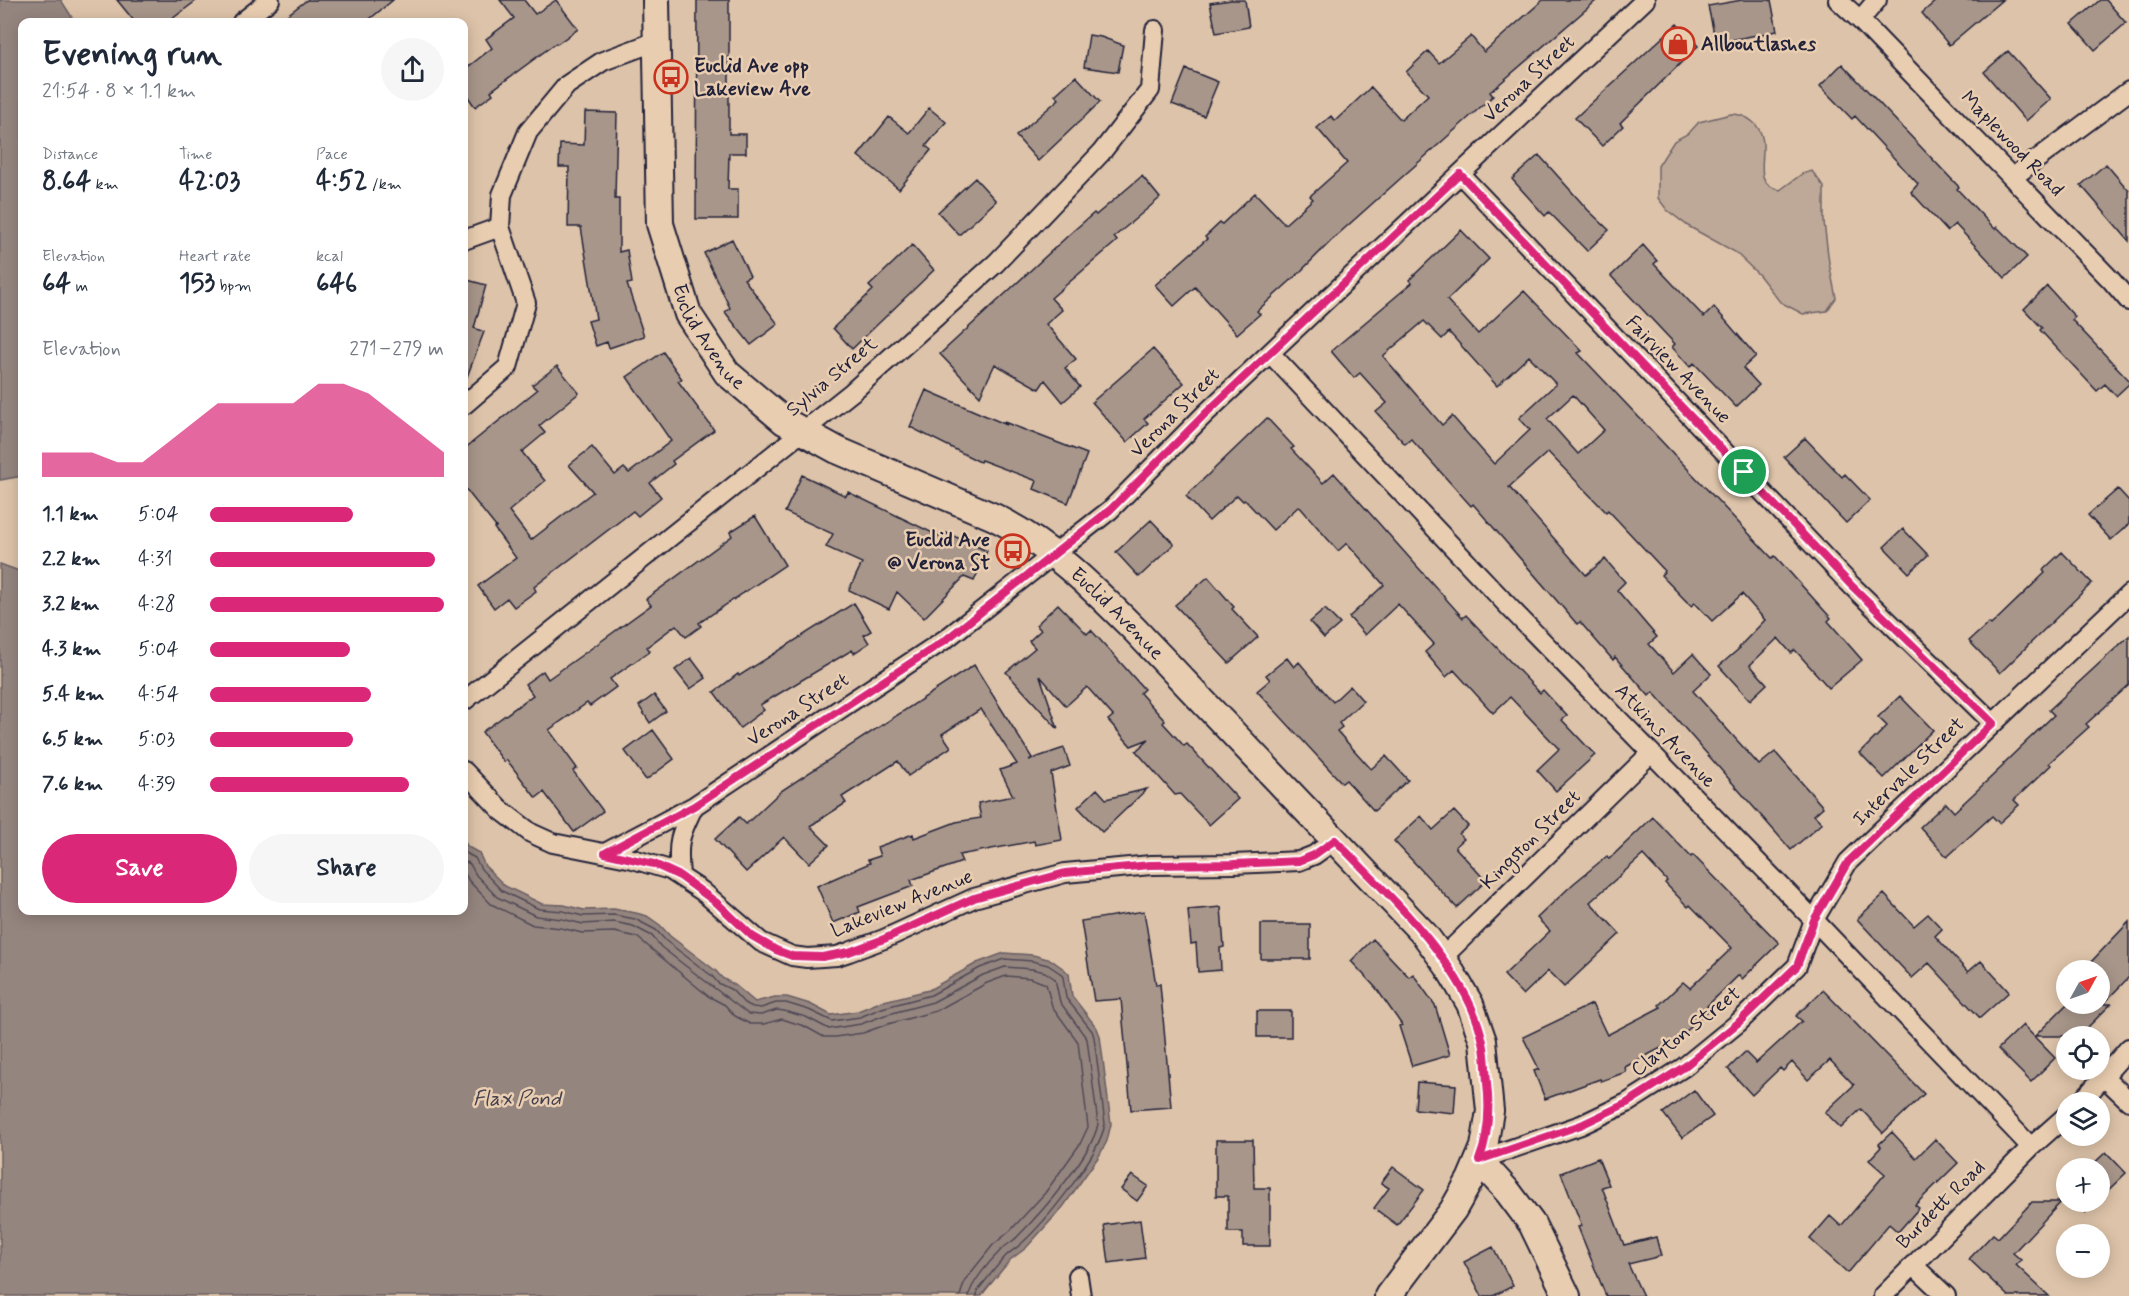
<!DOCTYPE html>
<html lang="en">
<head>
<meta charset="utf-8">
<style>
  :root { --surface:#fff; --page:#f6f6f7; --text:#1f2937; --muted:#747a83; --accent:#db2777 }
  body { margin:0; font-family:Mynerve,sans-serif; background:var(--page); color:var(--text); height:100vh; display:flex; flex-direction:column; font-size:22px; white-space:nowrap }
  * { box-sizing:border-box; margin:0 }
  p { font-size:20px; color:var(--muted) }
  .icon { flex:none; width:33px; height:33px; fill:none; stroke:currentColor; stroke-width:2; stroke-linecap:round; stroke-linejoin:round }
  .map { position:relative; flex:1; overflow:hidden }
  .drawer { position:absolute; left:18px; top:18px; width:450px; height:897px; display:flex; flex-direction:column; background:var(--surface); border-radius:12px; box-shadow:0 3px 15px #0003 }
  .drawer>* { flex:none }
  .needle { width:39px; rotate:50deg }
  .buttons { position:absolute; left:2056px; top:960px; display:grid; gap:12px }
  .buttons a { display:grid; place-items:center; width:54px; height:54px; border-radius:50%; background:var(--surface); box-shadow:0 3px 15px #0003; font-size:30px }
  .pin { position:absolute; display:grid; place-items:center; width:51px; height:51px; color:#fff; margin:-26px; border:3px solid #fff; border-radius:50%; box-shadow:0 2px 6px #0007 }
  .round { display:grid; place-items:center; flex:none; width:63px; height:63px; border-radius:32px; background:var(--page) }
  .headline { display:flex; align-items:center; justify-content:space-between; height:102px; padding:0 24px }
  h1 { font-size:33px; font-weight:800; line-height:45px }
  .figures { display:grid; grid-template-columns:repeat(3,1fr); gap:9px; height:102px; padding:6px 24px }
  .figures div { display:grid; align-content:center }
  .figures b { font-size:26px; font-weight:800 }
  .figures small { font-size:16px; font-weight:400 }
  .figures p { font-size:16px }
  .chart { height:168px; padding:12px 24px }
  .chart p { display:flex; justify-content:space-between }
  .chart svg { width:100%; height:108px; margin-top:6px; fill:var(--accent); opacity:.7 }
  .button { display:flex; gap:12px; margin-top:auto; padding:12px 24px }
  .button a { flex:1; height:69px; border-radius:36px; background:var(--accent); color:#fff; font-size:24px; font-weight:800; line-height:69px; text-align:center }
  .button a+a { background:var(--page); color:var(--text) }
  ul { padding:0 24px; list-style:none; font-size:20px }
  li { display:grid; grid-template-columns:96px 72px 1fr; align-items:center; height:45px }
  li i { height:15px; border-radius:8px; background:var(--accent) }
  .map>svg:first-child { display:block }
  .green { fill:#bea897; stroke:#706569; stroke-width:1.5 }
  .water { fill:#95857f; stroke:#675d64; stroke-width:1.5 }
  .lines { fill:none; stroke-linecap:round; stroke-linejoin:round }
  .shore { stroke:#504a56; stroke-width:1.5 }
  .building { fill:#a8968a; stroke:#22223b; stroke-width:1.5; fill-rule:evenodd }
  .street-casing { stroke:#22223b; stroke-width:22 }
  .secondary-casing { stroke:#22223b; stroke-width:30 }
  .street { stroke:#e9cdb0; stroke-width:18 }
  .secondary { stroke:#e9cdb0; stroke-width:26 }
  .route-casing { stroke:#fff; stroke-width:12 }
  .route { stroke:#db2777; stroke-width:8 }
  .labels { text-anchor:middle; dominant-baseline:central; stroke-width:5; stroke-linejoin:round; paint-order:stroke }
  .poi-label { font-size:20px; font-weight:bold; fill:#22223b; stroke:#e9cdb0; text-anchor:start }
  .street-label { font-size:20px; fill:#22223b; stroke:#e9cdb0 }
  .water-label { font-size:21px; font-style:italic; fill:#44404f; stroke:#e9cdb0 }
</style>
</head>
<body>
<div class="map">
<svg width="2129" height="1296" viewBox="0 0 2129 1296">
  <rect width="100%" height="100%" fill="#ddc3a9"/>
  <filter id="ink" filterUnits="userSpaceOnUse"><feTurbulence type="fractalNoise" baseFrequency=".0167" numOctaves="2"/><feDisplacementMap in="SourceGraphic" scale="12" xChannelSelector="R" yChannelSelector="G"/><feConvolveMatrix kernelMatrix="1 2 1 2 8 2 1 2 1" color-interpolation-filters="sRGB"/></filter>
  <g filter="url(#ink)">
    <!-- green -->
    <path class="green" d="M1731 114C1739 114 1746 116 1753 122 1778 144 1744 182 1780 190L1802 174 1812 171 1824 187V222L1829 263 1836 298 1827 311 1803 314 1780 302 1759 275 1735 252 1688 226 1667 210 1658 198V166L1674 141 1689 133 1699 122Z"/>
    <!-- water -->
    <path class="water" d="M0 0H61L75 22H22V476L0 480Z
      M0 564 22 572V910H464V841L468 847 479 853 485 866 505 886 542 904 564 905 584 910 614 909 636 913 647 916 660 925 670 936 716 971 722 978 735 985 755 1002 775 997H787L810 1004 831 1015 858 1011 880 1002 929 990 977 963 1004 953 1033 955 1051 960 1064 969 1069 974 1072 996 1097 1028 1100 1036 1111 1124 1107 1141 1099 1156 1063 1207 1026 1248 1010 1260 981 1296H0Z"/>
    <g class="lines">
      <!-- shore -->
      <path class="shore" d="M464 852 475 858 481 869 502 891 539 909 563 911 583 916 614 915 635 919 656 930 666 941 712 976 718 983 732 990 744 1003 753 1007 761 1008 776 1003H786L809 1010 832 1021 860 1017 882 1008 931 995 980 968 1004 959 1032 961 1048 965 1060 973 1063 977 1066 998 1092 1031 1094 1037 1105 1124C1099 1156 1047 1220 1022 1243 1016 1249 1009 1252 1004 1258 995 1268 987 1279 978 1290L977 1296
        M464 861 470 864 476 875 497 897 536 916 562 919 583 924 614 922 633 926 652 936 661 947 748 1014 761 1015 777 1010 784 1011 806 1017 829 1029 861 1024 885 1015 933 1002 983 975 1005 967 1032 969 1045 972 1055 979 1060 1002 1087 1039 1098 1124C1092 1155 1041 1213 1018 1236 1013 1242 1005 1245 1000 1251 991 1260 970 1284 969 1296
        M464 872 469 881 491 904 533 925 561 928 582 933 614 932 637 937 708 996 725 1005 735 1016 750 1024H764L782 1019 804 1026 824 1037H835L863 1033 888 1024 936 1011 987 983 1006 976 1030 978 1046 984 1052 1006 1078 1042 1088 1127 1080 1144 1045 1193 1010 1231 993 1245 965 1280 960 1296"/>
    </g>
    <!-- building -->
    <path class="building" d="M117 0H197L168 22H135Z
      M307 0H393L366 22H278Z
      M500 0H524L535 14 556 0 578 29 557 44 556 43 491 91 493 94 475 107 464 91V70L492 48 486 39 514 18Z
      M697 0H729V134H746V153H729L728 189H738V219H696Z
      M1231 0H1245L1249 27 1216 33 1210 3Z
      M1543 0H1597L1490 92 1493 96 1336 236 1298 274 1257 311 1260 314 1237 334 1195 287 1174 306 1155 285 1207 239 1205 237 1220 223 1222 224 1255 193 1285 224 1313 199 1310 196 1347 163 1317 128 1331 116 1335 121 1371 87 1401 120 1428 95 1406 72 1428 51 1439 63 1471 36 1484 52Z
      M1742 0H1771L1777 31 1716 43 1708 6Z
      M1937 0H2002L1949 45 1922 13Z
      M2100 0H2106L2126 23 2095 50 2072 24Z
      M1677 24 1698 46 1620 123 1623 126 1602 146 1575 118Z
      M1089 35 1101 37 1123 45 1118 72 1084 67Z
      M2008 51 2051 99 2026 121 1984 72Z
      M1842 64 1959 187 1957 189 1995 229 1997 227 2027 257 2005 278 1955 224 1947 231 1911 192 1918 184 1855 116 1852 119 1820 86Z
      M1186 69 1218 82 1204 116 1172 104Z
      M1076 76 1100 102 1038 161 1016 136 1059 99 1055 95Z
      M929 108 946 122 926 146 931 150 899 189 858 156 889 117 909 133Z
      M585 112 617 113 615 199H619V252L627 250 632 283 627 284 644 336 609 348 607 342 596 346 588 321 596 319 581 227H568L569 167H559L560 144 584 145Z
      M1539 155 1588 210 1609 230 1587 251 1549 212 1545 216 1512 179Z
      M2106 164 2129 191V241L2081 185Z
      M1142 176 1160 198 1114 237 1117 241 1051 298 1062 310 1046 324 1076 359 1065 368 1080 387 1063 402 1045 380 1039 389 995 364 980 396 940 354 1072 232 1094 213 1096 215Z
      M975 178 996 201 959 235 938 212Z
      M1461 230 1489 259 1447 300 1478 334 1524 291 1582 351 1578 353 1772 558 1775 556 1831 618 1828 621 1862 660 1829 688 1795 650 1791 653 1778 638 1750 665 1767 684 1750 700 1719 666 1740 648 1739 647 1765 620 1742 594 1712 621 1695 603 1691 606 1661 575 1665 571 1608 510 1606 512 1548 452 1509 487 1586 575 1605 559 1625 582 1617 590 1657 637 1649 644 1674 672 1693 654 1711 674 1693 691 1759 765 1775 752 1823 807 1814 815 1822 823 1791 850 1653 692 1649 696 1615 657 1613 660 1580 622 1577 624 1473 504 1471 506 1411 439 1405 444 1376 412 1387 403 1360 373 1354 378 1331 351 1412 283 1409 280ZM1424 321 1442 339 1449 332 1497 386 1529 356 1556 384 1519 418 1530 430 1494 464 1452 416 1442 425 1383 356ZM1573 395 1604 430 1578 454 1547 419Z
      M732 239 750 276 744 279 778 324 751 345 725 312 730 308 704 253Z
      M912 245 934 270 852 349 833 328 873 290 869 286Z
      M1643 245 1657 261 1654 264 1704 317 1714 307 1756 356 1743 368 1759 385 1736 407 1694 363 1690 367 1672 347 1675 344 1611 276Z
      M464 279 486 285 474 328 484 332 465 382Z
      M2047 286 2075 317 2072 320 2129 380V384L2116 396 2105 384 2097 391 2040 330 2042 328 2024 309Z
      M1153 349 1184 383 1144 419 1148 423 1127 442 1092 402Z
      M663 352 682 379 678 381 714 430 672 461 674 464 650 483 661 497 638 516 633 511 534 587 536 591 514 607 507 598 494 608 478 586 516 558 494 528 496 527 464 487V449L537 390 532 385 557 366 579 393 539 426 545 433 522 452 545 481 509 511 531 540 593 492 569 465 592 447 615 475 624 468 629 473 671 441 627 377Z
      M926 390 1007 425 1004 422 1087 454 1068 503 1034 489 1037 481 981 460 980 462 910 427Z
      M1267 418 1294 447 1291 449 1323 483 1334 473 1463 618 1466 615 1540 693 1543 690 1567 716 1562 720 1595 755 1556 791 1537 770 1559 749 1510 697 1493 713 1454 670 1446 677 1425 652 1434 644 1398 604 1365 635 1349 617 1384 585 1347 543 1338 551 1299 506 1273 530 1245 500 1243 501 1237 495 1209 521 1186 496Z
      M1805 438 1842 477 1845 474 1870 500 1846 523 1784 457Z
      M802 475 846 496 848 492 945 539 947 533 987 551 974 581 964 577 924 618 897 592 889 609 849 590 862 563 826 547 833 534 785 512Z
      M2118 489 2129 501V524L2111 540 2088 515Z
      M755 516 785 565 699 623 701 626 686 637 676 625 647 647 650 651 610 679 616 687 590 706 587 703 549 730 577 768 573 771 603 811 574 832 544 792 536 798 507 760 504 762 482 732 533 695 525 684 543 671 548 679 589 650 651 605 646 599 732 536 730 532Z
      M1151 520 1174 544 1139 577 1116 552Z
      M1903 529 1928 555 1909 573 1884 547Z
      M2062 552 2092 583 2000 673 1969 641 1989 623 1991 625 2045 573 2043 570Z
      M1208 577 1234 607 1232 609 1258 637 1229 663 1175 605Z
      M854 603 871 631 864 635 869 643 854 653 852 650 760 705 764 710 740 728 714 692 738 674 739 676Z
      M1058 604 1087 634 1091 630 1112 653 1144 689 1140 693 1165 721 1163 723 1184 746 1187 744 1238 799 1209 825 1180 794 1175 795 1136 751 1149 739 1131 746 1108 720 1113 716 1087 687 1066 706 1040 676 1058 729 1006 672 1035 648 1029 641 1041 630 1036 625Z
      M1325 609 1340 624 1324 638 1310 622Z
      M2129 636V685L2086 724 2089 727 2049 763 2051 765 2014 800 2019 805 1999 823 1992 816 1947 857 1920 827 1946 803 1954 812 2004 765 2003 764 2054 715 2049 710Z
      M691 658 706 678 690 689 675 670Z
      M1287 658 1294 667 1299 662 1333 702 1350 686 1363 701 1339 723 1342 727 1337 731 1371 769 1386 756 1408 780 1374 811 1346 780 1342 783 1257 691 1270 680 1266 675Z
      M974 665 1032 758 1029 760 1064 748 1070 766 1051 773 1062 840 1035 845 1034 841 959 855 962 862 911 880 913 886 858 907 860 912 833 923 817 886 870 863 868 860 880 856 877 847 913 834 914 838 956 822 981 818 978 803 1013 796 1000 770 1017 764 981 709 942 734 951 747 908 776 898 761 842 797 846 803 810 826 829 845 809 863 784 837 746 872 715 839 739 817 746 824 781 791Z
      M654 695 666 711 650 723 639 706Z
      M1900 696 1933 730 1884 778 1860 753 1887 726 1878 717Z
      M653 730 674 759 646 780 625 751Z
      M1097 789 1106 799 1147 789 1102 832 1078 807Z
      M1454 811 1468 826 1459 834 1464 839 1455 847 1486 881 1457 908 1394 841 1421 816 1433 830Z
      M1653 817 1691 857 1693 855 1779 943 1742 979 1739 975 1707 1006 1710 1009 1678 1039 1625 1067 1626 1072 1601 1081 1600 1079 1545 1099 1534 1071 1539 1069 1523 1037 1592 1004 1607 1035 1661 1007 1659 1005 1683 982 1690 988 1732 948 1690 905 1688 907 1665 883 1667 881 1643 855 1590 902 1620 934 1564 987 1548 971 1523 995 1504 975 1550 931 1537 918 1573 884 1607 856 1609 859Z
      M1884 894 1914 926 1928 914 1942 929 1935 936 1968 972 1981 961 2009 992 1980 1018 1929 963 1912 978 1857 919Z
      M1221 907 1224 947 1220 948 1221 970 1198 972 1196 943 1191 944 1188 910Z
      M1144 911 1156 985 1160 984 1171 1107 1131 1110 1121 999 1094 1001 1081 921Z
      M2129 922V977L2103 1004H2111L2079 1036H2035L2067 1004H2100V970H2097L2090 963Z
      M1261 924H1310V959H1261Z
      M1373 939 1409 977 1413 974 1435 1005 1450 1055 1412 1066 1399 1026 1402 1025 1376 988 1351 961Z
      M1823 990 1924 1094 1883 1133 1861 1109 1841 1128 1825 1112 1854 1085 1830 1060 1808 1080 1792 1062 1783 1071 1780 1068 1752 1095 1728 1069 1745 1052 1756 1063 1802 1021 1796 1016Z
      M1257 1011H1291V1037H1257Z
      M2023 1025 2055 1058 2031 1082 1998 1049Z
      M1417 1082 1456 1085 1454 1113 1415 1109Z
      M1694 1090 1713 1116 1682 1138 1663 1113Z
      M1892 1132 1916 1158 1935 1139 1958 1163 1915 1205 1919 1208 1898 1232 1889 1224 1848 1273 1810 1239 1830 1216 1841 1226 1885 1174 1869 1160 1881 1147 1879 1144Z
      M1216 1140H1253L1254 1188H1270V1246H1243V1232H1228V1196H1216Z
      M2106 1152 2126 1173 2100 1198V1168H2089Z
      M1598 1158 1609 1185 1602 1187 1624 1245 1656 1237 1661 1256 1628 1264 1643 1296H1606L1578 1227 1582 1226 1561 1173Z
      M1393 1167 1424 1190 1397 1225 1374 1208 1389 1188 1381 1183Z
      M1132 1175 1148 1186 1137 1201 1121 1189Z
      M2032 1202H2061L2013 1253 2021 1260 2016 1265 2049 1296H2008L1969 1259 1993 1234 1998 1238Z
      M2074 1202H2096L2085 1213Z
      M1140 1220 1145 1258 1109 1263 1104 1225Z
      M1493 1247 1513 1286 1493 1296H1482L1464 1262Z"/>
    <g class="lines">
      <defs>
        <path id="street" d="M1838 0 1860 20 1877 0
          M1860 20 2111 280 2129 301
          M242 22 270 0
          M1460 174 1851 585 1993 723
          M2013 177 2129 91
          M464 240 500 227
          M1270 353 1511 609 1814 920 2031 1147
          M464 405 508 367 526 303 500 227 502 195 528 132 567 85 603 61 657 41
          M464 701 852 392 996 263 1101 153 1150 90 1155 30
          M464 771 501 810 531 833 553 843 633 859 670 870 702 891 761 942 792 956 807 958 837 956 849 952 884 939 974 898 1065 873 1151 865 1233 864 1299 861 1314 855 1335 840
          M605 853 694 806 947 638 1110 510 1205 414 1645 0
          M680 876C677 842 679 836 694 806
          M1442 958 1651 753
          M2104 1077 2129 1101
          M2081 1102 2129 1048
          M1479 1160 1581 1125 1627 1103 1684 1067 1738 1023 1797 966 1814 920 1848 862 2129 594
          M1913 1265 1946 1296
          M1078 1276 1081 1296
          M1883 1296 2031 1147 2067 1115"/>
        <g id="secondary">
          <path id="s1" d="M656 0 660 224 688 314 727 373 784 421 837 450 994 517C1049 544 1091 586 1134 629L1425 935 1447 965 1470 1004 1483 1041 1490 1111 1484 1147 1470 1180 1453 1210 1388 1296"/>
          <path d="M1479 1160 1508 1192 1532 1224 1567 1296"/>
        </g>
      </defs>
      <!-- street casing -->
      <use href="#street" class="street-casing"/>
      <!-- secondary casing -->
      <use href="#secondary" class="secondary-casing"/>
      <!-- street -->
      <use href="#street" class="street"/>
      <!-- secondary -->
      <use href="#secondary" class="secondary"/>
    </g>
  </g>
  <g class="lines" filter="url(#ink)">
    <defs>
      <path id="route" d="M1460 174 1851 585 1993 723 1848 862 1814 920 1797 966 1738 1023 1684 1067 1627 1103 1581 1125 1479 1160C1489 1135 1490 1110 1487 1083 1486 1070 1486 1055 1483 1042 1467 965 1387 894 1335 840L1314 855 1299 861 1233 864 1150 865 1065 873 974 898 884 939 849 952 822 957 792 956 776 950 752 936 717 903 680 876 654 864 605 853 694 806 947 639 1110 510 1205 414Z"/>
    </defs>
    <!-- route casing -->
    <use href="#route" class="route-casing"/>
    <!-- route -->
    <use href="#route" class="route"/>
  </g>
  <!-- icons -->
  <defs>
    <symbol id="shop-ring" viewBox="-11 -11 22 22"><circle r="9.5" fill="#e9cdb0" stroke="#c8321e" stroke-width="1.5"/><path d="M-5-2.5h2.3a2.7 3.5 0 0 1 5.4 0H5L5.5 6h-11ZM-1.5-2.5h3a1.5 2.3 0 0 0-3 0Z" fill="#c8321e"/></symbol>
    <symbol id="bus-ring" viewBox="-11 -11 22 22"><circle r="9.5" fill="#e9cdb0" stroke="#c8321e" stroke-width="1.5"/><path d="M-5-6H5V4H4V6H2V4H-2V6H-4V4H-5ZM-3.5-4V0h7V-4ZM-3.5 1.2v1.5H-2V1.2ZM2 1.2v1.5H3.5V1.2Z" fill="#c8321e"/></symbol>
  </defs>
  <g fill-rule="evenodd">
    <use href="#shop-ring" x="1659" y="25" width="38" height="38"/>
    <use href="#bus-ring" x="652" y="58" width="38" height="38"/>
    <use href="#bus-ring" x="994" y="532" width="38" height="38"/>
  </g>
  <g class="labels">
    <!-- poi labels -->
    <g class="poi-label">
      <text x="1701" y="44">Allboutlashes</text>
      <text x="694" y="66">Euclid Ave opp<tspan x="694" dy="23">Lakeview Ave</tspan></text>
      <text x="990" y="540" text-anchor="end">Euclid Ave<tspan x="990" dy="23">@ Verona St</tspan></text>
    </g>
    <!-- street labels -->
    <g class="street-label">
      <text transform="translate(1529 79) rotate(-43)">Verona Street</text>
      <text transform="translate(2012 144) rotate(46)">Maplewood Road</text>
      <text stroke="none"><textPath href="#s1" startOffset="348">Euclid Avenue</textPath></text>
      <text transform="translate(1678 370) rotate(46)">Fairview Avenue</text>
      <text transform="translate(832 377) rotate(-40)">Sylvia Street</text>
      <text transform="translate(1175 413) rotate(-45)">Verona Street</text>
      <text stroke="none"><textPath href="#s1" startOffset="852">Euclid Avenue</textPath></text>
      <text transform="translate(798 710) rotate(-33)">Verona Street</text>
      <text transform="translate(1665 736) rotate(46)">Atkins Avenue</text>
      <text transform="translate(1909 772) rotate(-44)">Intervale Street</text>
      <text transform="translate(1531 840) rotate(-45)">Kingston Street</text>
      <text transform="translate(902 904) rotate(-22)">Lakeview Avenue</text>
      <text transform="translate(1686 1032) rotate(-38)">Clayton Street</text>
      <text transform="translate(1941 1205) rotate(-45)">Burdett Road</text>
    </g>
    <!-- water labels -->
    <g class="water-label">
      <text x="517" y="1099">Flax Pond</text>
    </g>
  </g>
</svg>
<div class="buttons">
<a><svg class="needle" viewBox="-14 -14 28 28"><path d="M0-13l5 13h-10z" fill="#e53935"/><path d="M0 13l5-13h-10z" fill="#747a83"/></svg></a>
<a><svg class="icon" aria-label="locate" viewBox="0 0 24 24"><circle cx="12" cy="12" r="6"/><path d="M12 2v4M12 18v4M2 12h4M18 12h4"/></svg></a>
<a><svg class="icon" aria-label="layers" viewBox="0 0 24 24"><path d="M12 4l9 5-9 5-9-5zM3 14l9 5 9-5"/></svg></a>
<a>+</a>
<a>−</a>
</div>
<div class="pin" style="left:1744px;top:472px;background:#1e9e55"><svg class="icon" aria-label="arrive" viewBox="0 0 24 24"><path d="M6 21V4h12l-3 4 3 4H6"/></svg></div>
<section class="drawer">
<div class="headline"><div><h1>Evening run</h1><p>21:54 · 8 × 1.1 km</p></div><a class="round"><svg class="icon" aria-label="share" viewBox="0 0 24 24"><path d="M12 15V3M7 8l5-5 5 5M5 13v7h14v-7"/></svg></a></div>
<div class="figures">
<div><p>Distance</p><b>8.64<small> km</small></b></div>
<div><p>Time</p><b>42:03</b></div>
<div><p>Pace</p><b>4:52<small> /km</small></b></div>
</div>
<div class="figures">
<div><p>Elevation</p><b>64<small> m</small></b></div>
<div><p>Heart rate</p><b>153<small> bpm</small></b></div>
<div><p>kcal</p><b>646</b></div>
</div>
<div class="chart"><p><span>Elevation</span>271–279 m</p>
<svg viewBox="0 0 160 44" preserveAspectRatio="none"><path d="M0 44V34L10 34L20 34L30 38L40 38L50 30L60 22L70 14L80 14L90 14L100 14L110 6L120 6L130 10L140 18L150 26L160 34V44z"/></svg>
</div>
<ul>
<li><b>1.1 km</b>5:04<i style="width:61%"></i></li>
<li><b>2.2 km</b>4:31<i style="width:96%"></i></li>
<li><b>3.2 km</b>4:28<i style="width:100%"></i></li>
<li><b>4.3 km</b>5:04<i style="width:60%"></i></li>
<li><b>5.4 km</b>4:54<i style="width:69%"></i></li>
<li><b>6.5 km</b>5:03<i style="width:61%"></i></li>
<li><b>7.6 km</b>4:39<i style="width:85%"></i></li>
</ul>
<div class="button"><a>Save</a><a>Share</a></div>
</section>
</div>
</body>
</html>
